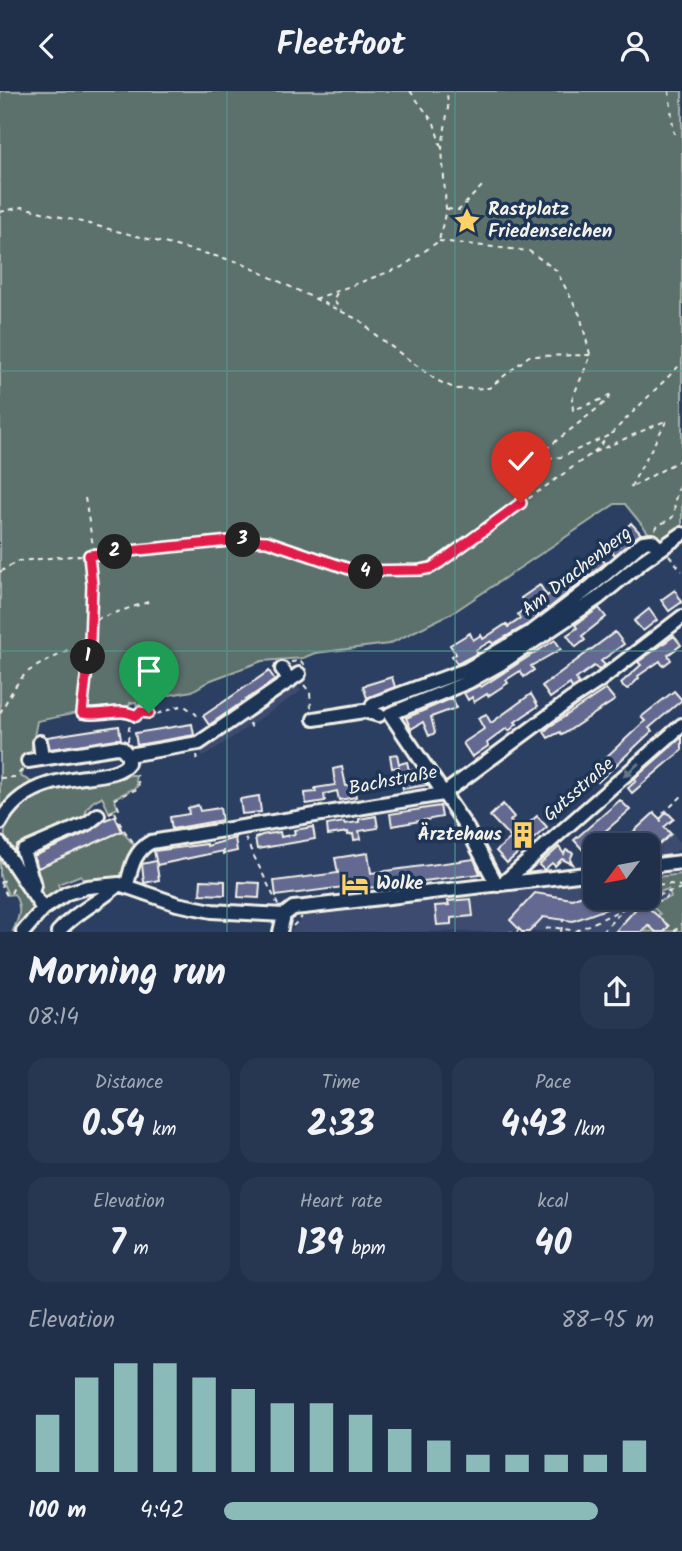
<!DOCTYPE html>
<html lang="en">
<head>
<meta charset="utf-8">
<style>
  :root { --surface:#202f4a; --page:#283751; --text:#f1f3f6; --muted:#a2a9b5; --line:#3d4a62; --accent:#8bbbb9 }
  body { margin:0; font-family:Kalam,sans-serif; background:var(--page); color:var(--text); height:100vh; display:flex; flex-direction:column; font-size:26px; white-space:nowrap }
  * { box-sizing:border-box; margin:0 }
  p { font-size:23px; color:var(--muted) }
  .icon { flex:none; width:38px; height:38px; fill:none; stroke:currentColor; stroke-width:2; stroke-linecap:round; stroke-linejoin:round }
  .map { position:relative; height:841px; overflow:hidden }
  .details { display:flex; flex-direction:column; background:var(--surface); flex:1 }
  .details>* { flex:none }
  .needle { width:46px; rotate:238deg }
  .controls { position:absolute; left:583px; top:742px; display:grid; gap:14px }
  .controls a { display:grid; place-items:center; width:77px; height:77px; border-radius:14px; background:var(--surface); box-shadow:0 2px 5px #0004,0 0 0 2px var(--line); font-size:35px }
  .pin { position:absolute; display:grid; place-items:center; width:60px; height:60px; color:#fff; margin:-72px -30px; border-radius:50% 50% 50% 0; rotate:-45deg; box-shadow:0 0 7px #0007 }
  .pin .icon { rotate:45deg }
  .km { position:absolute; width:35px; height:35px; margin:-18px; border-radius:50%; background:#222; color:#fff; font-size:19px; line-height:35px; text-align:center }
  .round { display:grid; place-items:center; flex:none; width:74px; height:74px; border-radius:21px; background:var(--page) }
  .headline { display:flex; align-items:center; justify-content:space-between; height:119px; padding:0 28px }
  h1 { font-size:38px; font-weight:800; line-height:52px }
  .stats { display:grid; grid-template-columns:repeat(3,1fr); gap:10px; height:119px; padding:7px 28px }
  .stats div { display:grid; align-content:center; border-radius:18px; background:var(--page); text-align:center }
  .stats b { font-size:35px; font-weight:800 }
  .stats small { font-size:19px; font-weight:400 }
  .stats p { font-size:19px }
  .chart { height:196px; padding:14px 28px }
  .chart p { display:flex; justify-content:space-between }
  .chart svg { width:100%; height:126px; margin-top:7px; stroke:var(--accent); stroke-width:6 }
  ul { padding:0 28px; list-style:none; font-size:23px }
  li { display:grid; grid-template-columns:112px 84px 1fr; align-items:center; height:52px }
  li i { height:18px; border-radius:9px; background:var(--accent) }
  header { display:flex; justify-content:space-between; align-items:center; height:91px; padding:0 28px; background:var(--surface); font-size:32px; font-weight:800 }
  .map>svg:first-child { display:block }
  .built { fill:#3c4c70 }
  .green { fill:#5b706c; stroke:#a8b0aa; stroke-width:2 }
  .building { fill:#636990; stroke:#f4f1e8; stroke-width:2 }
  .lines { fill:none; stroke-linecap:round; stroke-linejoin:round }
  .minor-casing { stroke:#f4f1e8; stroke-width:18 }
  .path { stroke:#f4f1e8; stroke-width:2; stroke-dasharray:5 5; stroke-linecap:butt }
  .minor { stroke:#1d3557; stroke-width:12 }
  .path-bridge { stroke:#f4f1e8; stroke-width:2; stroke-dasharray:5 5; stroke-linecap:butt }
  .oneway { fill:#68778a }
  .route-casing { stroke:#fff; stroke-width:14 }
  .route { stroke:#e11d48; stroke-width:9 }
  .grid { fill:none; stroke:#549b93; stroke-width:2; stroke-opacity:0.55 }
  .labels { text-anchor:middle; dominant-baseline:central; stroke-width:7; stroke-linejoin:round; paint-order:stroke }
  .poi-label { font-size:19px; font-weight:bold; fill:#f4f1e8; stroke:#1d3557; text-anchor:start }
  .street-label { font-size:19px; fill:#f4f1e8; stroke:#1d3557 }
</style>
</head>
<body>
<header><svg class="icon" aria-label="back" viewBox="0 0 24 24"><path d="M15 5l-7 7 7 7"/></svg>Fleetfoot<svg class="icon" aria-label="person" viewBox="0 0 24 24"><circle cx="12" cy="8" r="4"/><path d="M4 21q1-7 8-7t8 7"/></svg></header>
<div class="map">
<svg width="682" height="841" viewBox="0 0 682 841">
  <rect width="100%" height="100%" fill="#2b3f62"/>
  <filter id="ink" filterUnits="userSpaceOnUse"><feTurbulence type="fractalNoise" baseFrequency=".0143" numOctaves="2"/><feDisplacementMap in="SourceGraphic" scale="14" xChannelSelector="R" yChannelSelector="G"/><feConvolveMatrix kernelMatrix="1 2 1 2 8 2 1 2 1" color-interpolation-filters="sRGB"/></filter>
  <g filter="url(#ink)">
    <!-- built -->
    <path class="built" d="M295 591 301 600 203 666 198 657Z
      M654 720 682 754V757L658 770 648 771V754H617Z
      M682 781V840L290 841 306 823 595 790V807H648V784Z"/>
    <!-- green -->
    <path class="green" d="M0 0H682V439L659 455 625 413H615L454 521 389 553 315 562 303 567 262 570 211 589 192 600 153 607 137 615 136 611 130 612 129 615 105 621H82L37 630 31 661 26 668 27 673 20 685 30 690 32 695 0 723Z
      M129 684H135L137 696 114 707 118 717 109 721 102 706C90 710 84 719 84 732L26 756 21 778C16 769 7 759 5 749 0 709 63 694 91 690 104 688 117 690 129 684Z
      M122 740 134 754 122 786 118 788 85 792 81 784 58 793 61 801 47 808 43 805 25 766 29 763 36 778Z
      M0 762 34 817 17 840H13C19 827 23 817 14 803L8 804 0 785Z
      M682 783V840L644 841 660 823 650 813 671 806 668 798 648 805V787Z"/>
    <!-- building -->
    <path class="building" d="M631 432 641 443 615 464 608 456Z
      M601 466 605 472 548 518 541 508 532 514 539 525 528 533 493 553 491 550 476 559 478 562 457 573 452 565 456 563 450 554 470 542 473 549 481 544 483 548 506 533 508 536 520 528 518 523 527 516 521 507 540 494 547 505Z
      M675 499 682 511 669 520 661 509Z
      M599 517 606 526 582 545 585 549 576 556 567 544 577 537 575 534Z
      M649 518 657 529 643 540 634 530Z
      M615 541 624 553 601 570 605 574 599 579 594 575 576 588 579 593 572 597 570 593 550 607 542 595Z
      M674 545 681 554 668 564 671 569 663 575 660 570 638 585 639 587 628 598 623 596 621 592 641 574 638 571Z
      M555 549 561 558 531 575 534 579 524 586 520 580 506 589 508 592 488 605 487 603 474 611 472 606 468 609 464 602 480 594 481 596Z
      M269 580 275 589 209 634 203 625Z
      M392 586 395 596 367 607 363 595Z
      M606 598 615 609 562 644 560 641 548 647 544 641 549 636Z
      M674 600 682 609 649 637 652 640 598 691 590 681 645 630 641 626Z
      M531 603 538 615 515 631 517 633 509 640 507 637 487 652 488 655 472 666 463 652 484 638 478 627 486 623 491 632Z
      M453 607 456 617 431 626 435 642 429 645 423 631 411 638 406 627Z
      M192 633 194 644 137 654 135 642Z
      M119 635 121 648 50 658 47 646Z
      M682 646V659L632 702 628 697 636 690 634 688Z
      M397 663 399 673 407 671 409 679 418 680 419 687H422L427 694 403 698 399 676 392 677 390 664Z
      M342 676 346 695 354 694 356 706 339 709 337 700 324 703 325 710 306 713 305 702 316 701 315 697 335 694 333 678Z
      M259 705 261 721 242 723 240 708Z
      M620 709 630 719 583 759 574 749Z
      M503 713 514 726 510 730 519 741 537 725 547 736 507 772 496 760 511 747 490 725Z
      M198 714 200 720 220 717 222 729 172 738 170 726 189 723 188 717Z
      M440 715 442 726 392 735 390 723Z
      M667 721 674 728 664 736 671 743 648 764V754H619L654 722 660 728Z
      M115 725 122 740 38 777 34 765 91 740 105 729Z
      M376 725 378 737 359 740 361 748 354 749 353 743 348 744V741L328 744 327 734 344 731 345 733 359 731V728Z
      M313 736 315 748 257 758 255 747 262 744 280 741 281 746 295 743 294 739Z
      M235 747 237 760 223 763V760L157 774 154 760 207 753V755Z
      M559 756 564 763 566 759 573 762 570 769 574 774 562 768 555 775 552 772 544 779 539 774Z
      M368 762 371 782 474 768 480 783 344 800 343 796 276 805 274 790 338 782 335 767Z
      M156 770 159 789 144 792 142 773Z
      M201 789 225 790V804L200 803Z
      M239 791 260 792 259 807 238 806Z
      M595 799V807H609L612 816 573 830 543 826 529 841H522L510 829 535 802 572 808Z
      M471 808 473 825 451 827V833L437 834 435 815 449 814 448 810Z
      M642 811 669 835 664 841H656L648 834 642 841H615Z"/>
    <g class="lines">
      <defs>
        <path id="minor" d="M282 578 290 590
          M375 623 372 616 373 613 466 579 533 540 587 499 643 451 652 450 660 458
          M314 628 364 620 379 624
          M40 651 42 668
          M28 670 117 656 122 657 128 664
          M0 732C32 671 112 696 128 672V664L199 652 299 583
          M0 753 43 818
          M648 775 682 771
          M502 793 682 634
          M127 794C131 777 134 760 151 751L443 703 570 609 599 590 682 526
          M497 794 467 737 390 623 468 591 500 573 598 507 643 470 682 443
          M32 802 34 794 23 760 88 732 98 724
          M23 841 43 818 67 802 87 796 119 793 177 813 212 820 284 824 293 817 304 816 595 782
          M58 841C75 821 100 811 119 793
          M280 841 284 824"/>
      </defs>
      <!-- minor casing -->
      <use href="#minor" class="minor-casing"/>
      <!-- path -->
      <path class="path" d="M410 0 434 32 441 56
        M669 0 674 43
        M447 118 459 119 483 94
        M0 121 22 116 239 171 361 230 373 242 436 289 456 298 489 297 529 265 591 264 572 308 573 319 603 308 612 302 608 309 546 358 542 367 561 366 610 344
        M439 150 529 160 556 179 580 224 590 263
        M337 202 333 209 342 220
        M315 208 402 176 439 150 446 118 442 57 448 17 447 0
        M611 343 682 272
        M595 361 667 329 630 397 682 368
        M85 407 94 461
        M655 439 658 434 670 429 674 424 675 409 682 385
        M89 464 92 494 91 534
        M669 464 682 480
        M0 481 18 470 240 449 267 450 355 480 391 481 431 477 594 361 607 347
        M291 571 300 570 305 574
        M304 594 310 601 311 617
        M0 622C8 608 16 590 29 580 48 567 77 560 89 539
        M136 625C120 615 101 627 82 622L91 537 99 527 151 510
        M249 632 252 637
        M128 650 129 637 140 621 157 623 183 614 196 623 198 628
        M197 664 198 671
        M0 687 15 686 22 679
        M115 721 123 738 134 752
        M109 722 119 718 115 708 139 697 137 683
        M661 731 660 725 682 705
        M245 747 278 814
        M0 791 9 788
        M0 791 7 805
        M648 794 670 793 681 795
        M11 802 15 794
        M646 815 667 806 666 803
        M293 835 302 826
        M546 838 551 836 576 840 642 809 682 797
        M509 841H513
        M517 841 519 838
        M602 841 621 821
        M674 841 682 832"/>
      <!-- minor -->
      <use href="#minor" class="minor"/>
      <!-- path-bridge -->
      <path class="path-bridge" d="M633 807 640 814
        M561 841 563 829"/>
    </g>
    <!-- one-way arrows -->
    <defs><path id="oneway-solid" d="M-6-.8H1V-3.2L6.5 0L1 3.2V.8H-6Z" transform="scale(1.75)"/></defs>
    <use class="oneway" href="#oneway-solid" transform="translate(631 679) rotate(139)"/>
  </g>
  <g class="lines" filter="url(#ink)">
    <defs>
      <path id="route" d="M149 622 140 621 136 625C120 615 101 627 82 622L90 551 92 494 89 464 240 449 267 450 355 480 420 479 431 477 439 472 521 412"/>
    </defs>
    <!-- route casing -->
    <use href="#route" class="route-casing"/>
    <!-- route -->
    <use href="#route" class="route"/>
  </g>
  <!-- grid -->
  <path class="grid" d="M227 0V841M455 0V841M0 280H682M0 560H682"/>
  <!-- icons -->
  <defs>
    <symbol id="sight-bare" viewBox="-9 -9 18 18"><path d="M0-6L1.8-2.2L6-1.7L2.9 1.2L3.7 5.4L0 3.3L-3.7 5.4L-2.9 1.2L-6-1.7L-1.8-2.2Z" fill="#ffd166" stroke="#1d3557" stroke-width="2.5" paint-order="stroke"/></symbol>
    <symbol id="building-bare" viewBox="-9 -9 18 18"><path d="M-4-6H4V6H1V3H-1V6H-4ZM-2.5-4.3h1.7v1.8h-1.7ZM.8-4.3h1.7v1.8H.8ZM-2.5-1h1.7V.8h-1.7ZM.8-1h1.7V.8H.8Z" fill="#ffd166" stroke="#1d3557" stroke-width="2.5" paint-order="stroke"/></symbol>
    <symbol id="hotel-bare" viewBox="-9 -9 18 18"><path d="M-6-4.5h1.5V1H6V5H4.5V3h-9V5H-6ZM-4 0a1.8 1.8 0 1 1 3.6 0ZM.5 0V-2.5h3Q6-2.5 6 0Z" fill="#ffd166" stroke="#1d3557" stroke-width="2.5" paint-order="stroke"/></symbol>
  </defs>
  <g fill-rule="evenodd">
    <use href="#sight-bare" x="448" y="111" width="38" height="38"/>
    <use href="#building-bare" x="504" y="725" width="38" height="38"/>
    <use href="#hotel-bare" x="336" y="774" width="38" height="38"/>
  </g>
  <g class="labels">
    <!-- poi labels -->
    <g class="poi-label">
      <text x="488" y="119">Rastplatz<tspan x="488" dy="22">Friedenseichen</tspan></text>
      <text x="502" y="744" text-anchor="end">Ärztehaus</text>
      <text x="376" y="793">Wolke</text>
    </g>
    <!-- street labels -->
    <g class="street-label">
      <text transform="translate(577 481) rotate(-38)">Am Drachenberg</text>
      <text transform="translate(393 690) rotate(-11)">Bachstraße</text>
      <text transform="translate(579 699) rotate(-41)">Gutsstraße</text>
    </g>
  </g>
</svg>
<div class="controls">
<a><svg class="needle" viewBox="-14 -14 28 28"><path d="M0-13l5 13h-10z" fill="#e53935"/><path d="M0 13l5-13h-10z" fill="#a2a9b5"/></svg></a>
</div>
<div class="pin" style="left:149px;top:622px;background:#1e9e55"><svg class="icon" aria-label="arrive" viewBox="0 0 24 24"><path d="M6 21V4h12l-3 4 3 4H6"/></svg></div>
<div class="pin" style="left:521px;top:412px;background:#d93025"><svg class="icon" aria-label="check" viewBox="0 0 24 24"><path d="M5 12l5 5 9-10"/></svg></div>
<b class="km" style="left:88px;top:566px">1</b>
<b class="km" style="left:115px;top:461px">2</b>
<b class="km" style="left:243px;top:449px">3</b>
<b class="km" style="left:366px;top:481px">4</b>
</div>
<section class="details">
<div class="headline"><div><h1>Morning run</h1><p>08:14</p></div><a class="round"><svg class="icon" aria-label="share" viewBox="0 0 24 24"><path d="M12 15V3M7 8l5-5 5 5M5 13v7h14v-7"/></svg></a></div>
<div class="stats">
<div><p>Distance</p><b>0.54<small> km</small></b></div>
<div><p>Time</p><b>2:33</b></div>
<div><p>Pace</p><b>4:43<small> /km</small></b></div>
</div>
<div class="stats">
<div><p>Elevation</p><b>7<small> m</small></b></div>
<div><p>Heart rate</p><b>139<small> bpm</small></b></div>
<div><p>kcal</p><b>40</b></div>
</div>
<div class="chart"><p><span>Elevation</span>88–95 m</p>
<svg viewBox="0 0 160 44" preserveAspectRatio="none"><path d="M5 44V24M15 44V11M25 44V6M35 44V6M45 44V11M55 44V15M65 44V20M75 44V20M85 44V24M95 44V29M105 44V33M115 44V38M125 44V38M135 44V38M145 44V38M155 44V33"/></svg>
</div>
<ul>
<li><b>100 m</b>4:42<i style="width:87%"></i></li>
</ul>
</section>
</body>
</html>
